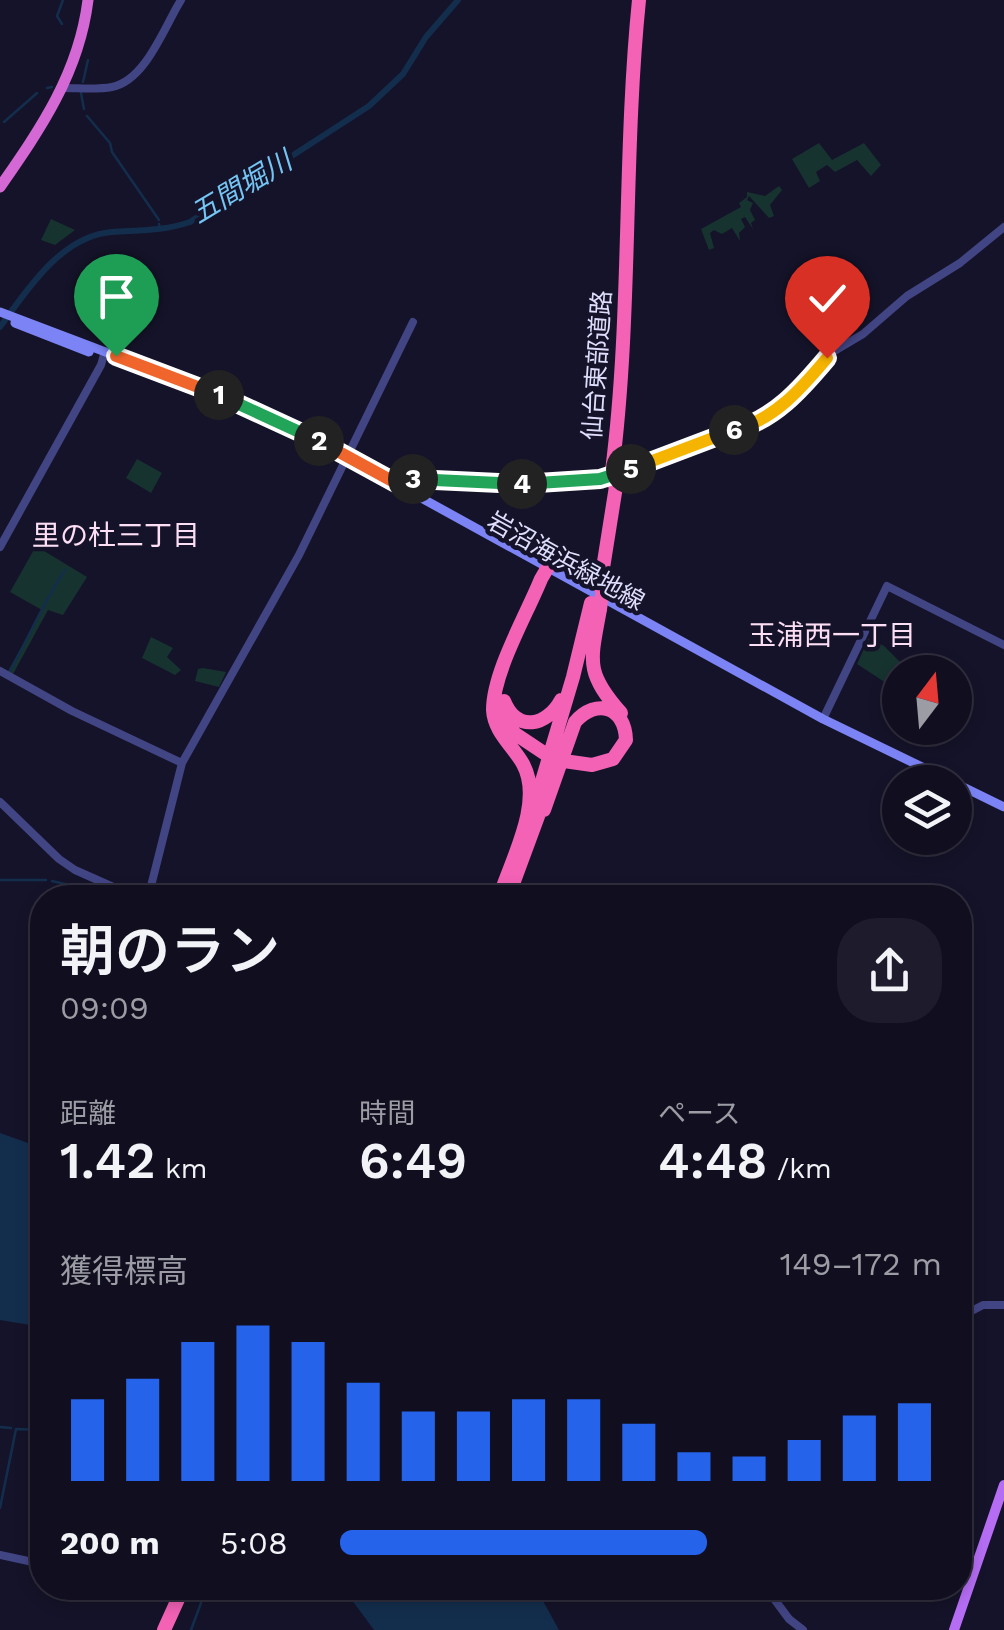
<!DOCTYPE html>
<html lang="ja">
<head>
<meta charset="utf-8">
<style>
  :root { --surface:#100e1f; --page:#1e1c2c; --text:#f1f3f6; --muted:#9c9ca4; --line:#302e3d; --accent:#2563eb }
  body { margin:0; font-family:"Work Sans","Noto Sans JP",sans-serif; background:var(--page); color:var(--text); height:100vh; display:flex; flex-direction:column; font-size:38px; white-space:nowrap }
  * { box-sizing:border-box; margin:0 }
  p { font-size:32px; color:var(--muted) }
  .icon { flex:none; width:55px; height:55px; fill:none; stroke:currentColor; stroke-width:2; stroke-linecap:round; stroke-linejoin:round }
  .map { position:relative; flex:1; overflow:hidden }
  .details { position:absolute; left:30px; top:885px; width:942px; height:715px; display:flex; flex-direction:column; background:var(--surface); border-radius:40px; box-shadow:0 5px 15px #0003,0 0 0 2px var(--line) }
  .details>* { flex:none }
  .needle { width:65px; rotate:16deg }
  .tools { position:absolute; left:882px; top:655px; display:grid; gap:20px }
  .tools a { display:grid; place-items:center; width:90px; height:90px; border-radius:50%; background:var(--surface); box-shadow:0 5px 15px #0003,0 0 0 2px var(--line); font-size:50px }
  .pin { position:absolute; display:grid; place-items:center; width:85px; height:85px; color:#fff; margin:-102px -42px; border-radius:50% 50% 50% 0; rotate:-45deg; box-shadow:0 0 10px #0007 }
  .pin .icon { rotate:45deg }
  .km { position:absolute; width:50px; height:50px; margin:-25px; border-radius:50%; background:#222; color:#fff; font-size:28px; line-height:50px; text-align:center }
  .round { display:grid; place-items:center; flex:none; width:105px; height:105px; border-radius:40px; background:var(--page) }
  .overview { display:flex; align-items:center; justify-content:space-between; height:170px; padding:0 30px }
  h1 { font-size:55px; font-weight:600; line-height:75px }
  .figures { display:grid; grid-template-columns:repeat(3,1fr); gap:15px; height:170px; padding:10px 30px }
  .figures div { display:grid; align-content:center }
  .figures b { font-size:50px; font-weight:600 }
  .figures small { font-size:28px; font-weight:400 }
  .figures p { font-size:28px }
  .chart { height:280px; padding:20px 30px }
  .chart p { display:flex; justify-content:space-between }
  .chart svg { width:100%; height:180px; margin-top:10px; stroke:var(--accent); stroke-width:6 }
  ul { padding:0 30px; list-style:none; font-size:32px }
  li { display:grid; grid-template-columns:160px 120px 1fr; align-items:center; height:75px }
  li i { height:25px; border-radius:12px; background:var(--accent) }
  .map>svg:first-child { display:block }
  .green { fill:#16332f }
  .water { fill:#132e4d }
  .lines { fill:none; stroke-linecap:round; stroke-linejoin:round }
  .stream { stroke:#132e4d; stroke-width:2.5 }
  .river { stroke:#132e4d; stroke-width:6 }
  .tertiary { stroke:#424584; stroke-width:8 }
  .secondary { stroke:#7c84f5; stroke-width:9 }
  .primary { stroke:#b56df4; stroke-width:10 }
  .trunk { stroke:#d468d4; stroke-width:11 }
  .motorway { stroke:#f362b5; stroke-width:14 }
  .motorway-bridge { stroke:#f362b5; stroke-width:14 }
  .split-1-casing { stroke:#fff; stroke-width:20 }
  .split-2-casing { stroke:#fff; stroke-width:20 }
  .split-3-casing { stroke:#fff; stroke-width:20 }
  .split-4-casing { stroke:#fff; stroke-width:20 }
  .split-5-casing { stroke:#fff; stroke-width:20 }
  .split-6-casing { stroke:#fff; stroke-width:20 }
  .split-7-casing { stroke:#fff; stroke-width:20 }
  .split-1 { stroke:#f0652b; stroke-width:12 }
  .split-2 { stroke:#22a559; stroke-width:12 }
  .split-3 { stroke:#f0652b; stroke-width:12 }
  .split-4 { stroke:#22a559; stroke-width:12 }
  .split-5 { stroke:#22a559; stroke-width:12 }
  .split-6 { stroke:#f5b400; stroke-width:12 }
  .split-7 { stroke:#f5b400; stroke-width:12 }
  .labels { text-anchor:middle; dominant-baseline:central; stroke-width:9; stroke-linejoin:round; paint-order:stroke }
  .street-label { font-size:25px; fill:#dedefc; stroke:#151329 }
  .water-label { font-size:28px; font-style:italic; fill:#74c5f4; stroke:#151329 }
  .neighbourhood-label { font-size:28px; fill:#fddff5; stroke:#151329 }
</style>
</head>
<body>
<div class="map">
<svg width="1004" height="1630" viewBox="0 0 1004 1630">
  <rect width="100%" height="100%" fill="#151329"/>
  <!-- green -->
  <path class="green" d="M819 143 832 160 864 143 881 165 871 176 857 160 835 172 827 165 816 172 820 181 809 188 792 159Z
    M779 186 782 190 770 205 774 216 769 218 749 196 747 200 753 203 750 210 755 220 751 223 753 229 745 217 741 219 745 227 739 233 740 241 732 228 722 234 714 230 710 233 714 248 709 250 701 229 741 207 739 203 747 197V192L765 196Z
    M51 219 75 230 55 245 41 240Z
    M137 459 162 473 151 493 126 478Z
    M36 546 87 577 63 615 48 610 13 674 8 671 42 610 10 592Z
    M151 637 173 648 167 657 181 670 175 675 142 658Z
    M869 638 884 646 901 663 886 683 857 664Z
    M203 668 226 672 219 687 195 681 198 669Z"/>
  <!-- water -->
  <path class="water" d="M0 1133 42 1148V1327L0 1320Z
    M343 1588H536L559 1630H374Z"/>
  <g class="lines">
    <!-- stream -->
    <path class="stream" d="M62 24 57 16 63 0
      M83 82 88 60
      M47 88 52 87
      M81 93 84 109
      M87 116 110 143 112 152 159 220
      M4 122 37 93
      M159 224 160 230
      M10 671C29 637 44 601 65 570
      M0 880H46
      M52 881 125 898
      M0 1427 11 1428
      M0 1508 16 1429 42 1430
      M204 1596 208 1588
      M191 1630 201 1603"/>
    <!-- river -->
    <path class="river" d="M0 327C27 290 61 236 112 232 139 230 164 231 190 222L369 106 403 74 426 37 458 0"/>
    <!-- tertiary -->
    <path class="tertiary" d="M63 88C79 88 97 90 112 87 146 80 164 27 181 0
      M403 493 416 478 533 485 600 479 700 440 755 424 767 418 800 389 831 353 863 334 907 296 960 263 1004 227
      M0 547 101 365 105 351
      M0 671 72 711 182 763
      M823 719 887 586 1004 645
      M0 802 59 859 75 870 138 898
      M148 898 182 763 299 555 413 322
      M960 1317 983 1305H1004
      M0 1555 42 1564
      M154 1588 168 1590
      M766 1588 789 1619 803 1630"/>
    <!-- secondary -->
    <path class="secondary" d="M0 312 232 400 305 434 823 719 953 782
      M15 323 89 352
      M955 783 1004 807"/>
    <!-- primary -->
    <path class="primary" d="M954 1630 1004 1485"/>
    <!-- trunk -->
    <path class="trunk" d="M0 187C41 128 79 73 88 0"/>
    <!-- motorway -->
    <path class="motorway" d="M612 471C632 315 623 157 639 0
      M600 587 617 480
      M600 609C591 661 584 671 621 713
      M504 701C517 733 547 726 561 700
      M501 707 514 733 547 755
      M534 808 573 677 591 603
      M544 810 575 722C596 698 625 706 626 740L613 759 592 765 564 761
      M510 892 544 800
      M499 898C511 860 544 802 523 764 513 746 494 732 493 710 493 672 526 616 541 579L548 567
      M164 1630 183 1588"/>
    <!-- motorway-bridge -->
    <path class="motorway-bridge" d="M611 481 612 471
      M600 609 603 588"/>
  </g>
  <g class="lines">
    <defs>
      <path id="split-1" d="M116 356 219 395"/>
      <path id="split-2" d="M219 395 319 441"/>
      <path id="split-3" d="M319 441 405 488 413 479"/>
      <path id="split-4" d="M413 479 522 484"/>
      <path id="split-5" d="M522 484 600 479 631 469"/>
      <path id="split-6" d="M631 469 734 430"/>
      <path id="split-7" d="M734 430C774 420 801 389 827 358"/>
    </defs>
    <!-- split-1 casing -->
    <use href="#split-1" class="split-1-casing"/>
    <!-- split-2 casing -->
    <use href="#split-2" class="split-2-casing"/>
    <!-- split-3 casing -->
    <use href="#split-3" class="split-3-casing"/>
    <!-- split-4 casing -->
    <use href="#split-4" class="split-4-casing"/>
    <!-- split-5 casing -->
    <use href="#split-5" class="split-5-casing"/>
    <!-- split-6 casing -->
    <use href="#split-6" class="split-6-casing"/>
    <!-- split-7 casing -->
    <use href="#split-7" class="split-7-casing"/>
    <!-- split-1 -->
    <use href="#split-1" class="split-1"/>
    <!-- split-2 -->
    <use href="#split-2" class="split-2"/>
    <!-- split-3 -->
    <use href="#split-3" class="split-3"/>
    <!-- split-4 -->
    <use href="#split-4" class="split-4"/>
    <!-- split-5 -->
    <use href="#split-5" class="split-5"/>
    <!-- split-6 -->
    <use href="#split-6" class="split-6"/>
    <!-- split-7 -->
    <use href="#split-7" class="split-7"/>
  </g>
  <g class="labels">
    <!-- street labels -->
    <g class="street-label">
      <text transform="translate(597 365) rotate(-86)">仙台東部道路</text>
      <text transform="translate(566 561) rotate(29)">岩沼海浜緑地線</text>
    </g>
    <!-- water labels -->
    <g class="water-label">
      <text transform="translate(241 187) rotate(-31)">五間堀川</text>
    </g>
    <!-- neighbourhood labels -->
    <g class="neighbourhood-label">
      <text x="116" y="535">里の杜三丁目</text>
      <text x="832" y="635">玉浦西一丁目</text>
    </g>
  </g>
</svg>
<div class="tools">
<a><svg class="needle" viewBox="-14 -14 28 28"><path d="M0-13l5 13h-10z" fill="#e53935"/><path d="M0 13l5-13h-10z" fill="#9c9ca4"/></svg></a>
<a><svg class="icon" aria-label="layers" viewBox="0 0 24 24"><path d="M12 4l9 5-9 5-9-5zM3 14l9 5 9-5"/></svg></a>
</div>
<div class="pin" style="left:116px;top:356px;background:#1e9e55"><svg class="icon" aria-label="arrive" viewBox="0 0 24 24"><path d="M6 21V4h12l-3 4 3 4H6"/></svg></div>
<div class="pin" style="left:827px;top:358px;background:#d93025"><svg class="icon" aria-label="check" viewBox="0 0 24 24"><path d="M5 12l5 5 9-10"/></svg></div>
<b class="km" style="left:219px;top:395px">1</b>
<b class="km" style="left:319px;top:441px">2</b>
<b class="km" style="left:413px;top:479px">3</b>
<b class="km" style="left:522px;top:484px">4</b>
<b class="km" style="left:631px;top:469px">5</b>
<b class="km" style="left:734px;top:430px">6</b>
<section class="details">
<div class="overview"><div><h1>朝のラン</h1><p>09:09</p></div><a class="round"><svg class="icon" aria-label="share" viewBox="0 0 24 24"><path d="M12 15V3M7 8l5-5 5 5M5 13v7h14v-7"/></svg></a></div>
<div class="figures">
<div><p>距離</p><b>1.42<small> km</small></b></div>
<div><p>時間</p><b>6:49</b></div>
<div><p>ペース</p><b>4:48<small> /km</small></b></div>
</div>
<div class="chart"><p><span>獲得標高</span>149–172 m</p>
<svg viewBox="0 0 160 44" preserveAspectRatio="none"><path d="M5 44V24M15 44V19M25 44V10M35 44V6M45 44V10M55 44V20M65 44V27M75 44V27M85 44V24M95 44V24M105 44V30M115 44V37M125 44V38M135 44V34M145 44V28M155 44V25"/></svg>
</div>
<ul>
<li><b>200 m</b>5:08<i style="width:61%"></i></li>
</ul>
</section>
</div>
</body>
</html>
